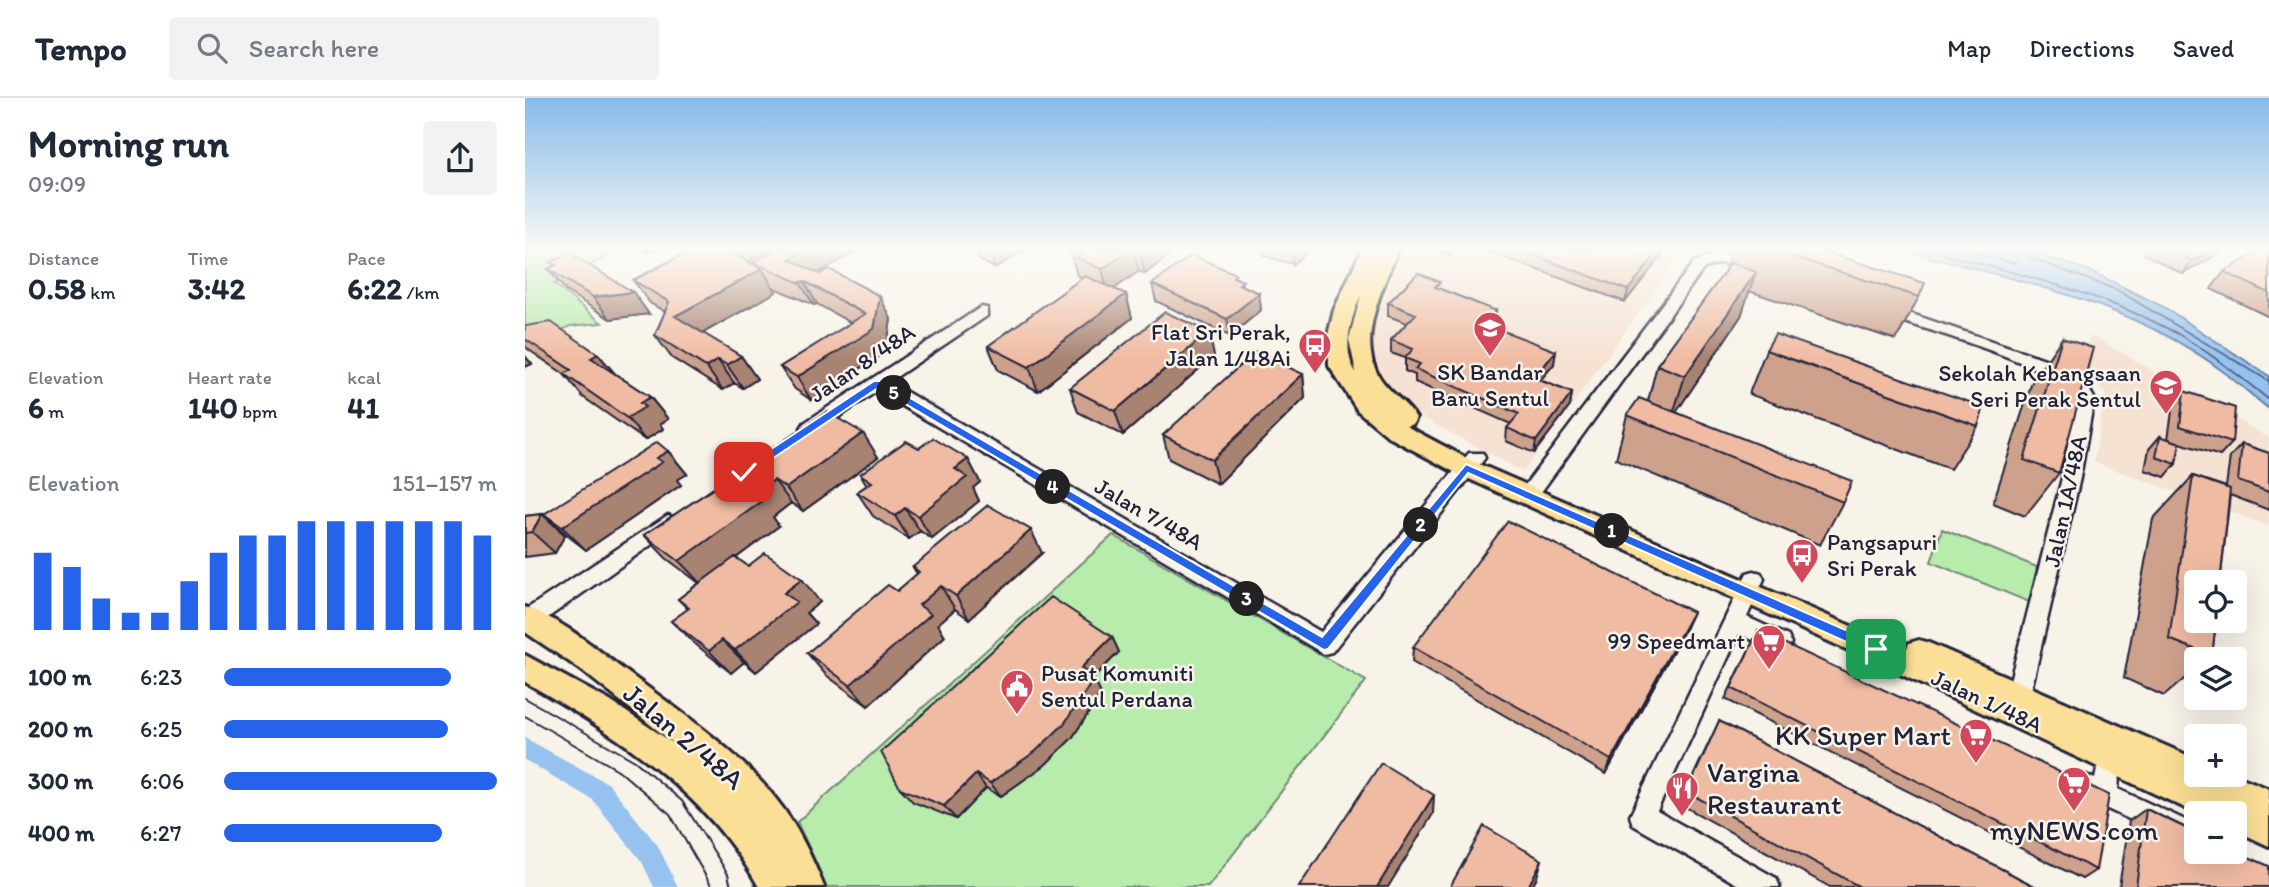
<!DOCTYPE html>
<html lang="en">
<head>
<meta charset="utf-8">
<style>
  :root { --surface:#fff; --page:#f2f2f3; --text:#1f2937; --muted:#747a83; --line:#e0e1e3; --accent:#2563eb }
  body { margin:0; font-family:Itim,sans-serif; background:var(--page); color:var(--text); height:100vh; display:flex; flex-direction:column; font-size:26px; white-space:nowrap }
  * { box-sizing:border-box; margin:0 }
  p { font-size:23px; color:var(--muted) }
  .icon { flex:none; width:38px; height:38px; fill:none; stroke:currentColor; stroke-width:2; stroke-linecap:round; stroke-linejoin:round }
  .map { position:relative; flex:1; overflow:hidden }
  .sheet { display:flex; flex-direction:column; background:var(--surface); width:525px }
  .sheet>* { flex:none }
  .fabs { position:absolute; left:1659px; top:472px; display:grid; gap:14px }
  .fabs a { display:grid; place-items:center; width:63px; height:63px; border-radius:7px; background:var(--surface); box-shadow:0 7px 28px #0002; font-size:35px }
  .pin { position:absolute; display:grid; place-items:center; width:60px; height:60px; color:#fff; margin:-30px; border-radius:14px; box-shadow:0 4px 10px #0006 }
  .km { position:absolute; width:35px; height:35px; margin:-18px; border-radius:50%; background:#222; color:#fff; font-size:19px; line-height:35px; text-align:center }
  .round { display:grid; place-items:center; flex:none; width:74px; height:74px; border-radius:7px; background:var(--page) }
  .summary { display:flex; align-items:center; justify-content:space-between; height:119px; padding:0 28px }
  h1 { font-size:38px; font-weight:700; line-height:52px }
  .stats { display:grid; grid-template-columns:repeat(3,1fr); gap:10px; height:119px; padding:7px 28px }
  .stats div { display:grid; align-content:center }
  .stats b { font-size:30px; font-weight:700 }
  .stats small { font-size:19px; font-weight:400 }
  .stats p { font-size:19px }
  .chart { height:196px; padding:14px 28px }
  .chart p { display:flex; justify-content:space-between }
  .chart svg { width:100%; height:126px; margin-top:7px; stroke:var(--accent); stroke-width:6 }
  ul { padding:0 28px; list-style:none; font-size:23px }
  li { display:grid; grid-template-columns:112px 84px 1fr; align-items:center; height:52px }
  li i { height:18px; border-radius:9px; background:var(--accent) }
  header { display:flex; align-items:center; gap:42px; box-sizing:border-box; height:98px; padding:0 35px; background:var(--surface); border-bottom:2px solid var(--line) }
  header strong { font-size:33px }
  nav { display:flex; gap:38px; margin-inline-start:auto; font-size:24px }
  .search { width:490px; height:63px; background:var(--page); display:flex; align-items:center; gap:18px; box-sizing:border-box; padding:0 24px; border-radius:7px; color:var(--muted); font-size:26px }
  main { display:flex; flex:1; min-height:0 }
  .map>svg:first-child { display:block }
  .built { fill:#f5e2d3 }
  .green { fill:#b8ecad; stroke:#6d8774; stroke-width:2 }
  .water { fill:#95c2ef; stroke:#6782a7; stroke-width:2 }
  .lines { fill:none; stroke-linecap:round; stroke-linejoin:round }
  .shore { stroke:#506283; stroke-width:2 }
  .canal { fill:#95c2ef; fill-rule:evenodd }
  .minor-casing { stroke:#22223b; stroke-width:5 }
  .major-casing { stroke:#22223b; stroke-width:6 }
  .minor { fill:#f7f3e8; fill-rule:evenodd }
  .major { fill:#fbdf96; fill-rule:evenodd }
  .tram { stroke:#22223b; stroke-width:2 }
  .wall { fill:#cea18c; stroke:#22223b; stroke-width:2 }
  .shaded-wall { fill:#a88372; stroke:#22223b; stroke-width:2 }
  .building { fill:#f0bba3; stroke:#22223b; stroke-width:2 }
  .route { fill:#2563eb; stroke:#fff; stroke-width:2 }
  .labels { text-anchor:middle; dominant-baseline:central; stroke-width:5; stroke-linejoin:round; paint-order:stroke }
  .poi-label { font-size:23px; fill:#22223b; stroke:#f7f3e8; text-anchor:end }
  .street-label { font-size:23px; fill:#22223b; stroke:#f7f3e8 }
  .near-poi-label { font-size:28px; fill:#22223b; stroke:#f7f3e8; text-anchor:end }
  .near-street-label { font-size:28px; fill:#22223b; stroke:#f7f3e8 }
</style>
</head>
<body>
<header>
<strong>Tempo</strong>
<div class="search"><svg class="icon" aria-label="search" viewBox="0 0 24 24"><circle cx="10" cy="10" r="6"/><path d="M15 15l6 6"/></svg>Search here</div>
<nav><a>Map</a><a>Directions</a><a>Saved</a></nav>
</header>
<main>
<section class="sheet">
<div class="summary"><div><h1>Morning run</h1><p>09:09</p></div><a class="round"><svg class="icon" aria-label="share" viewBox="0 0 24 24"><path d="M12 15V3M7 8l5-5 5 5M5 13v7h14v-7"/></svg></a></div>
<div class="stats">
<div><p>Distance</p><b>0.58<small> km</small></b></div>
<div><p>Time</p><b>3:42</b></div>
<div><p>Pace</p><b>6:22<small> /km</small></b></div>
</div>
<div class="stats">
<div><p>Elevation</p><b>6<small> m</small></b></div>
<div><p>Heart rate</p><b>140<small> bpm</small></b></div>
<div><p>kcal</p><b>41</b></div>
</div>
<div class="chart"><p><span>Elevation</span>151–157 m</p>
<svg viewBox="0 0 160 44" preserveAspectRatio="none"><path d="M5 44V17M15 44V22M25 44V33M35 44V38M45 44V38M55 44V27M65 44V17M75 44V11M85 44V11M95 44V6M105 44V6M115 44V6M125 44V6M135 44V6M145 44V6M155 44V11"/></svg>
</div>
<ul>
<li><b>100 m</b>6:23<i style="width:83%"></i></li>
<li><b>200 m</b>6:25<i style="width:82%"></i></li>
<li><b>300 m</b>6:06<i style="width:100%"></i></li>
<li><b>400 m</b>6:27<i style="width:80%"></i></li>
</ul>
</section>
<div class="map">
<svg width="1744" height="789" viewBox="0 0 1744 789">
  <rect width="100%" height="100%" fill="#f7f3e8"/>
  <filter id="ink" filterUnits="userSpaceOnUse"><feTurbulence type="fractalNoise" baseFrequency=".0143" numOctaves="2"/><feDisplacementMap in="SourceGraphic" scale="14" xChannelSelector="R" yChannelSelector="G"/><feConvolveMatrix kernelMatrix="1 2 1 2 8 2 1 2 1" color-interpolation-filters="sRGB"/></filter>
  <g filter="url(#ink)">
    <!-- built -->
    <path class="built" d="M878 151H1160L998 374 882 311 857 281 844 239Z
      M1568 238 1744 340V428L1569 364 1580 295 1544 261Z"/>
    <!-- green -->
    <path class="green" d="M96 151 29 186 77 225 45 228 0 250V152Z
      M1417 431 1512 469 1504 504 1406 464Z
      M588 437 841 583 683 789H297L296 776 272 724Z"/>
    <!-- water -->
    <path class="water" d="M1372 151H1497L1563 172 1639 209 1744 278V311C1724 295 1703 276 1682 262 1591 200 1476 178 1372 151Z"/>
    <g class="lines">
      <!-- shore -->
      <path class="shore" d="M1399 151C1485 174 1574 193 1653 236 1686 255 1715 278 1744 302
        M1433 151 1490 165 1493 162 1491 151
        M1500 151 1505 160 1592 192 1744 283"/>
      <!-- canal -->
      <path class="canal" d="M0 640 84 686 133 748 153 789H129L117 764 68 702 0 662Z"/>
      <defs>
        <path id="minor" d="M1194 155 1234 164 1237 167 1229 172 1195 165 1179 170 1011 401H997L994 396 997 391 1169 164Z
          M1360 207 1529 264 1560 284 1569 300 1555 380 1502 610 1498 617 1490 620 1482 617 1478 610 1537 380 1551 300C1535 268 1393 229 1354 216L1352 212Z
          M456 209 462 210V218L364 284 796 534 944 355H958L960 360 807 554 799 556 352 293 291 335H279L276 330 279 325Z
          M143 417 150 420 153 425 150 430 11 528 0 530V512Z
          M1229 473 1236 475 1239 481 1222 519 1263 538 1266 545 1263 552 1255 554 1214 536 1132 713 1251 780 1255 789H1217L1108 727 1105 718 1219 481 1222 475Z
          M1584 648 1592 651 1596 659 1593 691 1671 727V752L1552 697 1549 689 1552 681 1561 677 1570 681 1576 651Z"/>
        <path id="major" d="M837 151H873C859 189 830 241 855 280 865 295 882 305 891 320L888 326 881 328 949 364 1381 552 1384 545 1394 542 1404 545 1671 661V677H1710L1744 691V748L1710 732V716H1673L1341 560 933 376 864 339 833 313 804 268 803 237 809 212ZM836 197 824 241 831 274C816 253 826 219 836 197Z
          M0 509C36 521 69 549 99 572 151 611 209 649 250 700 272 727 286 757 299 789H234C181 693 92 637 0 584V557L85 603 151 647 55 571 0 534Z"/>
      </defs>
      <!-- minor casing -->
      <use href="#minor" class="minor-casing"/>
      <!-- major casing -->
      <use href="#major" class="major-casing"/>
      <!-- minor -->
      <use href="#minor" class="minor"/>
      <!-- major -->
      <use href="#major" class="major"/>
      <!-- tram -->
      <path class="tram" d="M0 600 110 663 157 703 203 776 206 789
        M0 618 93 672 145 716 187 789"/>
    </g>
    <!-- wall -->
    <path class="wall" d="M169 151H247L223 163 231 168 228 164 253 151H335L292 175 366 221 361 254 286 302 270 291 255 269 326 225 292 206 289 207 247 189 251 194 178 235 216 258 232 281 218 290 209 285 198 292 147 260 130 237 140 214 125 205 108 182Z
      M450 151H501L470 170 454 162Z
      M548 151H652L620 176 614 173 589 191 601 196 607 220 513 293 473 272 463 248 558 180 552 177 545 153Z
      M738 151H785L768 166 739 158Z
      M908 151H932L925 157Z
      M956 151H1142L1100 204Z
      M1207 151H1291L1394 199 1371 242 1224 193 1216 218 1151 314 1318 404 1295 447 1091 361 1102 317 1123 303 1132 267 1199 175Z
      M1623 151H1701L1658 176 1619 156Z
      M1744 151V219L1686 191 1699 174Z
      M26 164 124 216 85 221 41 193 23 171 29 168Z
      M712 180 719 189 734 195 736 212 705 238 631 203 627 186Z
      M915 191 971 213 970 226 967 229 1029 266 1015 282 1047 295 1045 308 1009 355 981 343 982 330 986 326 890 284V277L880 273V260L866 255V242L882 225 863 218V205Z
      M0 228 73 256 89 275 125 299 143 321 135 326 138 331 120 342 58 299 39 276 4 252 0 248Z
      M1537 240 1534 375 1500 418 1468 405 1507 284Z
      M1241 252 1453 328 1425 371 1224 296Z
      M689 258 598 337 553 314 545 290Z
      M778 276 780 300 693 386 644 361 638 337Z
      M1659 293 1707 345 1695 358 1643 341 1648 306Z
      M302 314 353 359 278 413 266 405 248 419 254 428 211 460 223 468 295 504 281 515 291 526 231 574 219 564 206 575 169 545 146 523 163 511 153 501 174 485 141 460 119 437Z
      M1635 338 1651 366 1640 379 1620 372 1624 351Z
      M1717 346 1744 355V412L1705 397 1687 558 1682 562H1671V571L1639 598 1599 580 1628 421 1668 378 1701 389 1705 359Z
      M394 350 443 361 455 384 448 390 454 403 407 441 395 433 384 441 348 418 332 394 342 387 335 376Z
      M143 353 162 376 152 382 156 387 61 452 43 438 19 416Z
      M17 416 40 437 30 455 0 459V418Z
      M517 455 444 521 430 511 413 526 420 538 343 608 301 577 282 555 372 493 392 476 388 469Z
      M1161 529 1081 676 887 564 888 549Z
      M1233 533 1571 772 1557 781 1200 601Z
      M587 539 594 554 568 581 576 596 547 640 520 667 476 698 461 690 431 721 388 704 375 690Z
      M1194 623 1511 789H1305L1155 706Z
      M1621 711 1712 754 1744 789H1594L1604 723Z"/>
    <!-- shaded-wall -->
    <path class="shaded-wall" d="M119 151H131L122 155Z
      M200 151H247L212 169Z
      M282 151H335L277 184 264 161Z
      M463 151H501L470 170Z
      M606 151H608L614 173 583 195 577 171Z
      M615 151H652L620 176 614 152Z
      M766 151H785L768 166Z
      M925 151H932L925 157Z
      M1135 151H1142L1100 204 1103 192Z
      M1689 151H1701L1658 176 1667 163Z
      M237 171 251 194 167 241 150 218Z
      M1231 174 1216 218 1146 322 1160 278Z
      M279 183 292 206 289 207 275 185Z
      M108 194 124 216 85 221 68 199Z
      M734 195 736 212 705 238 702 221Z
      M601 196 607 220 513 293 504 269Z
      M355 198 366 221 361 254 286 302 272 279 349 231Z
      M971 213 970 226 959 239 960 226Z
      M684 234 689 258 598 337 590 313Z
      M1031 253 1029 266 1007 292 1009 280Z
      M73 256 92 278 66 260Z
      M0 258 7 266 0 269Z
      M216 258 232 281 218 290 202 267Z
      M193 262 209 285 198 292 181 269Z
      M778 276 780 300 693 386 687 362Z
      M1047 295 1045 308 1009 355 1011 343Z
      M125 299 143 321 135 326 138 331 120 342 102 320 115 305Z
      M338 335 353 359 278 413 261 390Z
      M143 353 162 376 152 382 156 387 61 452 37 429 131 360Z
      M443 361 455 384 448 390 454 403 407 441 393 418 430 371Z
      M249 382 266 405 248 419 254 428 176 486 154 463 226 398Z
      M380 410 395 433 384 441 370 418Z
      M17 416 40 437 30 455 7 434Z
      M506 432 517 455 444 521 431 498Z
      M277 481 295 504 281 515 291 526 231 574 210 552 259 495Z
      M416 488 430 511 413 526 420 538 343 608 325 587 394 507Z
      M1168 514 1161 529 1081 676 1086 662Z
      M587 539 594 554 563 585 556 570Z
      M197 542 219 564 206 575 184 553Z
      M569 581 576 596 547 640 520 667 476 698 465 685Z
      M451 676 461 690 431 721 419 708Z
      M909 697 908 716 863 789H852Z
      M1017 762 1012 779 1007 789H1003Z"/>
    <!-- building -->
    <path class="building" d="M169 151H200L237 171 150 218 216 258 202 267 193 262 181 269 130 237 144 204 108 182Z
      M253 151H282L264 161 295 176 304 171 355 198 349 231 272 279 255 269 340 216 279 183 275 185 228 164Z
      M548 151H606L577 171 552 160 555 158 545 153Z
      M992 151H1135L1103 192Z
      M1243 151H1291L1400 185 1394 199Z
      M1643 151H1689L1667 163Z
      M1738 151H1744V195L1699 174Z
      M44 155 108 194 68 199 23 171 31 167 26 164Z
      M667 157 711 176 708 179 718 183 714 186 734 195 702 221 627 186Z
      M1206 165 1231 174 1160 278 1132 267Z
      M893 175 915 184 910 189 971 213 960 226 1031 253 1009 280 1047 295 1011 343 982 330 994 316 890 271 895 266 880 260 888 251 866 242 891 216 863 205Z
      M560 178 601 196 504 269 463 248Z
      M640 214 684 234 590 313 545 290Z
      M26 224 73 256 66 260 125 299 115 305 120 309 102 320 39 276 46 272 0 241V228Z
      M1250 236 1459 309 1453 328 1241 252Z
      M1537 240 1568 250 1534 375 1499 362Z
      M730 254 778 276 687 362 638 337Z
      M1659 293 1710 310 1707 345 1655 328Z
      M1114 300 1327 383 1318 404 1102 317Z
      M302 314 338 335 261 390 249 382 226 398 236 404 154 463 119 437Z
      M1635 338 1655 345 1651 366 1631 359Z
      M408 340 443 361 430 371 442 379 393 418 380 410 370 418 332 394 347 384 335 376 381 343 394 350Z
      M132 344 143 353 131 360 137 364 37 429 19 416Z
      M1717 346 1744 355V394L1713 383Z
      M1668 378 1705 391 1695 485H1671V523H1691L1687 558 1644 541Z
      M463 407 506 432 431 498 416 488 394 507 406 516 325 587 282 555 363 487 372 493 394 474 388 469Z
      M17 416 7 434 0 435V418Z
      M983 423 1168 514 1086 662 888 549Z
      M240 455 277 481 259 495 272 504 210 552 197 542 184 553 146 523 164 510 153 501 210 459 223 468Z
      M526 499 587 539 556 570 569 581 539 626 511 653 465 685 451 676 419 708 375 690 356 654Z
      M1233 533 1584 697 1571 772 1206 590Z
      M1194 623 1511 789H1335L1162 694Z
      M856 665 909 697 852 789H774Z
      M1621 711 1671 735V754H1710V750L1712 754 1744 768V789H1611Z
      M959 728 1017 762 1003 789H925Z"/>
  </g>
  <!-- sky -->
  <linearGradient id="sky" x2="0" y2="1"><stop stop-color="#87baeb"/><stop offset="0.58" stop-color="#fbfaf5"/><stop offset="1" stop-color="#fbfaf5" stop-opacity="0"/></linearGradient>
  <rect width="1744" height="261" fill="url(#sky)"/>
  <!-- route -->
  <path class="route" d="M349 283H356L797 539 941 366 1355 547 1357 551 1355 555H1346L943 375 803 551 799 552 353 290 223 377H216V371Z"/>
  <!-- icons -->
  <defs>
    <symbol id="school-pin" viewBox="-11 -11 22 30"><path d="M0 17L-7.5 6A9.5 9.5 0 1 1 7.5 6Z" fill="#d1495b" stroke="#f7f3e8"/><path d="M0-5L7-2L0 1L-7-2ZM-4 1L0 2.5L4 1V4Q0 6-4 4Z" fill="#fff"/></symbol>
    <symbol id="bus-pin" viewBox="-11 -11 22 30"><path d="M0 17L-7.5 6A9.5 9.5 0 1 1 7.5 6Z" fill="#d1495b" stroke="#f7f3e8"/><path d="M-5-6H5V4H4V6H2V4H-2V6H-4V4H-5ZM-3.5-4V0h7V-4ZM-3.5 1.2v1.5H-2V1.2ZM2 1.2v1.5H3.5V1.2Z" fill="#fff"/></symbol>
    <symbol id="supermarket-pin" viewBox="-11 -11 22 30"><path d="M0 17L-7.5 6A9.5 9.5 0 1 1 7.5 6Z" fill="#d1495b" stroke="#f7f3e8"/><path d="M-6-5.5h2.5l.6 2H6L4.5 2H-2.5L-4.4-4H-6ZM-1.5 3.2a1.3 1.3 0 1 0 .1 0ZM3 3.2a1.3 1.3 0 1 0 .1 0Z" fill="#fff"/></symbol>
    <symbol id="civic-pin" viewBox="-11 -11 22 30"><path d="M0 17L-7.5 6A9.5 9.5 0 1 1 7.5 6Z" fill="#d1495b" stroke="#f7f3e8"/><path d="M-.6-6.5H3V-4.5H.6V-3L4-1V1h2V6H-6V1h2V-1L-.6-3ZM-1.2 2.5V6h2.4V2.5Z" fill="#fff"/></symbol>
    <symbol id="restaurant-pin" viewBox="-11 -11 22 30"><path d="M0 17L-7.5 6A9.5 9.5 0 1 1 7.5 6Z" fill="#d1495b" stroke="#f7f3e8"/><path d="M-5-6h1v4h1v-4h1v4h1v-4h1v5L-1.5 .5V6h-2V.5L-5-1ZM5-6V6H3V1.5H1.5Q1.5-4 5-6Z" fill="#fff"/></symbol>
  </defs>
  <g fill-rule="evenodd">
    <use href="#school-pin" x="946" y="211" width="38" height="52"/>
    <use href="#bus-pin" x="771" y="228" width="38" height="52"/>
    <use href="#school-pin" x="1622" y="269" width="38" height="52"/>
    <use href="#bus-pin" x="1258" y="438" width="38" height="52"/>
    <use href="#supermarket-pin" x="1225" y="524" width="38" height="52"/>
    <use href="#civic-pin" x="473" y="569" width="38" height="52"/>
    <use href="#supermarket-pin" x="1432" y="618" width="38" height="52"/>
    <use href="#supermarket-pin" x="1530" y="666" width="38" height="52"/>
    <use href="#restaurant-pin" x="1138" y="671" width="38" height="52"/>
  </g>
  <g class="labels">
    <!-- poi labels -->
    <g class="poi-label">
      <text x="766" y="234">Flat Sri Perak,<tspan x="766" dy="26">Jalan 1/48Ai</tspan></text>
      <text x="965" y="274" text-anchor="middle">SK Bandar<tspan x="965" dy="26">Baru Sentul</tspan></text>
      <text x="1616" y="275">Sekolah Kebangsaan<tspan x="1616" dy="26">Seri Perak Sentul</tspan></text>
      <text x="1302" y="444" text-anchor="start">Pangsapuri<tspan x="1302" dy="26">Sri Perak</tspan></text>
      <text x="1220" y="543">99 Speedmart</text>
      <text x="516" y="575" text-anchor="start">Pusat Komuniti<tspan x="516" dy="26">Sentul Perdana</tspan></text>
    </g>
    <!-- street labels -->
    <g class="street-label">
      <text transform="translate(337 265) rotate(-34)">Jalan 8/48A</text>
      <text transform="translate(1540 403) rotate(-78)">Jalan 1A/48A</text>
      <text transform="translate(624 416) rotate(30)">Jalan 7/48A</text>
      <text transform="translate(1462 603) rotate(25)">Jalan 1/48A</text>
    </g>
    <!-- near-poi labels -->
    <g class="near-poi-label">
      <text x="1426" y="637">KK Super Mart</text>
      <text x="1182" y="674" text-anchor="start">Vargina<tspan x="1182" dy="32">Restaurant</tspan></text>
      <text x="1549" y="732" text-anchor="middle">myNEWS.com</text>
    </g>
    <!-- near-street labels -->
    <g class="near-street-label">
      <text transform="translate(159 638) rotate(40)">Jalan 2/48A</text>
    </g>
  </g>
</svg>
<div class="fabs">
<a><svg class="icon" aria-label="locate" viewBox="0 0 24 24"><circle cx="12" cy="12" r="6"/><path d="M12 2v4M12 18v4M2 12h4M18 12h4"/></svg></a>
<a><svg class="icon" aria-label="layers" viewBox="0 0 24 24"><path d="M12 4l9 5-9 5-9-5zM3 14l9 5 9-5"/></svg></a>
<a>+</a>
<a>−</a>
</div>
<div class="pin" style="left:1351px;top:551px;background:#1e9e55"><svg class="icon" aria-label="arrive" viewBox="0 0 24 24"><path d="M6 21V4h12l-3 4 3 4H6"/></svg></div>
<div class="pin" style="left:219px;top:374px;background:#d93025"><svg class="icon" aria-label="check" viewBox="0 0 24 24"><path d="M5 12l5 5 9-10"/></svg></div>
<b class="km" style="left:1087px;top:433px">1</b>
<b class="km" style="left:896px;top:427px">2</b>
<b class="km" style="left:722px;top:501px">3</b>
<b class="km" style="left:528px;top:389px">4</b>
<b class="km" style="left:369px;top:295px">5</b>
</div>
</main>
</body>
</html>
